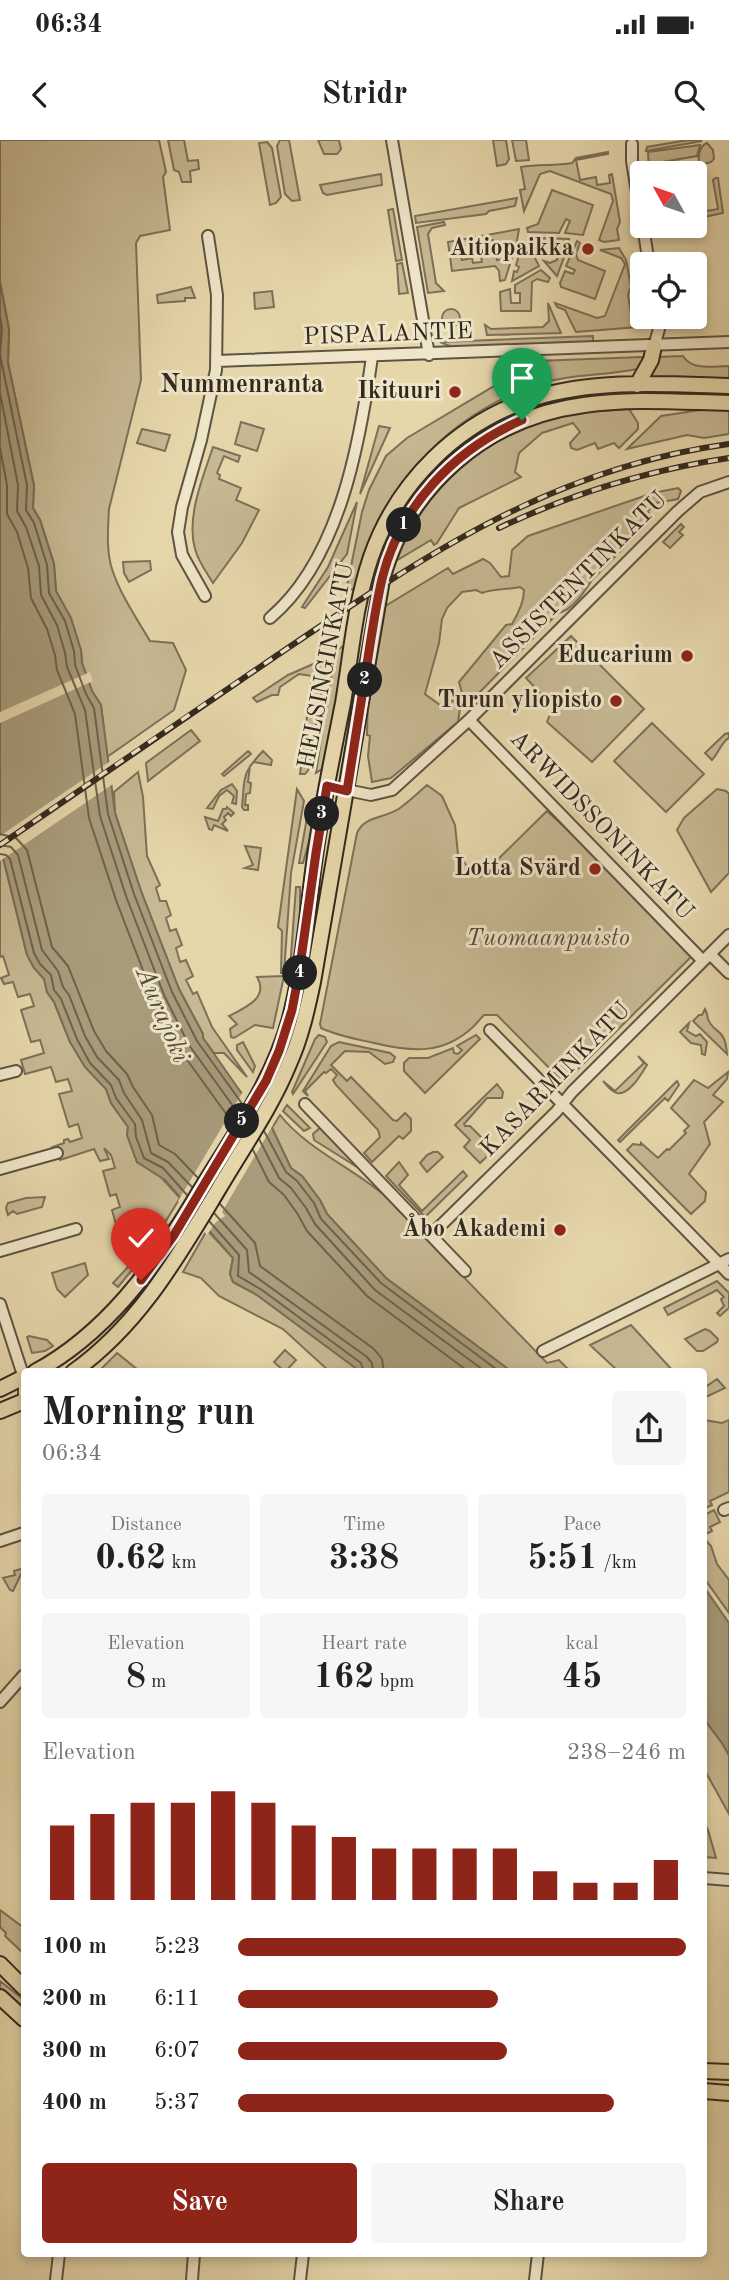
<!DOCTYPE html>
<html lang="en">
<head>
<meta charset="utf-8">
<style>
  :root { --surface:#fff; --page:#f6f6f6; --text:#222; --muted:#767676; --accent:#8f2418 }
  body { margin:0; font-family:"Old Standard TT",serif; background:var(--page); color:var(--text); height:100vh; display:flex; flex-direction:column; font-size:26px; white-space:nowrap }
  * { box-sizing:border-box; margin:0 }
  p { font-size:23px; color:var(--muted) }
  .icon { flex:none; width:38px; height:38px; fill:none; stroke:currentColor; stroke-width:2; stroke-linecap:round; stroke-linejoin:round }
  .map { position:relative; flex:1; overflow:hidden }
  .side { position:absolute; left:21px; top:1228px; width:686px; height:889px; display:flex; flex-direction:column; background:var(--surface); border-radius:7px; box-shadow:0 4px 10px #0003 }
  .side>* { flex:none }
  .needle { width:46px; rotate:310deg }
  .tools { position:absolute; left:630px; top:21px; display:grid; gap:14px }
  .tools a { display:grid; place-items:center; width:77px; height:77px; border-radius:7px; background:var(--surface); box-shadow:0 4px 10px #0003; font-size:35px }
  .pin { position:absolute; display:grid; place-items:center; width:60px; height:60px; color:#fff; margin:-72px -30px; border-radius:50% 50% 50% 0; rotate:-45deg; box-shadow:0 0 7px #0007 }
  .pin .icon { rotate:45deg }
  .km { position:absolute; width:35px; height:35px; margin:-18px; border-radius:50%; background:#222; color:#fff; font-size:19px; line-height:35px; text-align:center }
  .round { display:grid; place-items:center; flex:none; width:74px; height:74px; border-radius:7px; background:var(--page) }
  .head { display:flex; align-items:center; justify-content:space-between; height:119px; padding:0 21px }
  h1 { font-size:38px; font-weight:800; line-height:52px }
  .metrics { display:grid; grid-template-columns:repeat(3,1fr); gap:10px; height:119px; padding:7px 21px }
  .metrics div { display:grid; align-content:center; border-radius:7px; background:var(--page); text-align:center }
  .metrics b { font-size:35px; font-weight:800 }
  .metrics small { font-size:19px; font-weight:400 }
  .metrics p { font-size:19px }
  .chart { height:196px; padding:14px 21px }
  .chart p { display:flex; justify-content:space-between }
  .chart svg { width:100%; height:126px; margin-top:7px; stroke:var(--accent); stroke-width:6 }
  .cta { display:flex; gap:14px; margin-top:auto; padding:14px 21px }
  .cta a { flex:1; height:80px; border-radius:7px; background:var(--accent); color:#fff; font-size:28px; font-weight:800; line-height:80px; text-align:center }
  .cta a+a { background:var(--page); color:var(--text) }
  ul { padding:0 21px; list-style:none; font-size:23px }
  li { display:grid; grid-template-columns:112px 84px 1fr; align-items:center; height:52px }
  li i { height:18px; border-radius:9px; background:var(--accent) }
  .status { display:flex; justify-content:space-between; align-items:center; height:49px; padding:0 35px; background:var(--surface); direction:ltr }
  .status svg { height:19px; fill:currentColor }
  header { display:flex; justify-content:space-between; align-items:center; height:91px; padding:0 21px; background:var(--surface); font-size:32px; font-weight:800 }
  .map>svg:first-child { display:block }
  .green { fill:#c7b993; stroke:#7c7159; stroke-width:2 }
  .water { fill:#a89c7b; stroke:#786e56; stroke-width:2 }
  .pier { fill:#e6d7ab }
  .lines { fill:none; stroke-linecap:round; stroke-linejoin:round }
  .shore { stroke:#6c624d; stroke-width:2 }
  .minor-casing { stroke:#5e5442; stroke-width:14 }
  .major-casing { stroke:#31291f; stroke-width:18 }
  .minor { stroke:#efe5c8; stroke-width:10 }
  .major { stroke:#e6d7ab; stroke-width:14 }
  .rail-casing { stroke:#31291f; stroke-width:6 }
  .rail { stroke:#efe5c8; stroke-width:3.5; stroke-dasharray:10; stroke-linecap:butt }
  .route-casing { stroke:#fff; stroke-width:14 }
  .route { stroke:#8f2418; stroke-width:9 }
  .poi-dot { fill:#8f2418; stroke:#efe5c8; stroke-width:2.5 }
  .labels { text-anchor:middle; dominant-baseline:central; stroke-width:6; stroke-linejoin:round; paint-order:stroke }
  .poi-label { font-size:24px; font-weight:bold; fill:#31291f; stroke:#efe5c8; text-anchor:end }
  .street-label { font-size:24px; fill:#31291f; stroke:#efe5c8 }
  .park-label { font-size:24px; font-style:italic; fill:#564d3c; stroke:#efe5c8 }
  .neighbourhood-label { font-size:26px; font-weight:bold; fill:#31291f; stroke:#efe5c8 }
  .water-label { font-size:26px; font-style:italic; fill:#554c3b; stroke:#efe5c8 }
</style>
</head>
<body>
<div class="status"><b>06:34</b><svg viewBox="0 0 49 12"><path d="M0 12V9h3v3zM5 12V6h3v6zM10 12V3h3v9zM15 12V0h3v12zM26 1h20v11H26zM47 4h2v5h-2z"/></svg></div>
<header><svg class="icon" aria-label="back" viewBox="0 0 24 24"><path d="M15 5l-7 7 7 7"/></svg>Stridr<svg class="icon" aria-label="search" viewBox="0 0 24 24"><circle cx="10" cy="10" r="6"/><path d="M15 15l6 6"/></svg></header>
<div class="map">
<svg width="729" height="2140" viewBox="0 0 729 2140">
  <rect width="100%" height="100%" fill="#e6d7ab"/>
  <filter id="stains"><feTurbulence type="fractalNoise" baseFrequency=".00286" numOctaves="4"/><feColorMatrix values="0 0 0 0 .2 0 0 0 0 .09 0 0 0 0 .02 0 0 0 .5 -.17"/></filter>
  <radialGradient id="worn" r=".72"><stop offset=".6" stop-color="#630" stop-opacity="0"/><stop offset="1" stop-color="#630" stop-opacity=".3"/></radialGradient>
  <!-- green -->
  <path class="green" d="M0 0H159L166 32 163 37 170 90 140 96 136 103 141 240 109 369C108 388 106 410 112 429 120 454 137 479 150 501L173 503 186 530 174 570 107 617 101 565 92 551 82 523 81 510 56 451 54 424 40 380 33 368 34 345 8 223 9 189 0 142Z
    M168 0H184L188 21 198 20 199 29 190 31 191 42H182L179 32 174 30Z
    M280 0H289L300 60 292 61 285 54 277 6Z
    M318 0H339L341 9 337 14H324Z
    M493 0H506L509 19 506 24 497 26Z
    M512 0H526L529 20 516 21Z
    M688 0 702 1 646 11 647 7Z
    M267 2 272 8 281 57 276 63 270 65 259 3Z
    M707 3 713 10 714 19 711 22 699 25C698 17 699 6 707 3Z
    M700 5 697 16 651 24 652 31H649L648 12Z
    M608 12V14L576 20 580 40 596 37 597 45 610 43 609 35 612 34 620 82 617 89 619 100 604 102 599 100 613 61 611 54 550 31 540 34 524 71 520 50 525 49 521 27C539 24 554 26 572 23L576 18Z
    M381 34 382 45 327 55 323 53 320 45Z
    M715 38H718L723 73 695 79V73L718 69 713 40Z
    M552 50 593 65 583 95 565 93 570 81 566 79 559 93 528 92 527 88 538 84Z
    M517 58 515 66 489 71 486 74 416 83 415 76Z
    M393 69 402 120 396 121 388 70Z
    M444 82 445 85 432 88 428 94 436 143 444 151 428 153 417 87Z
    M519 89 516 106 501 109 500 104 494 105 493 100 483 102 484 106 480 107V111L471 113 469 104 460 106V110L455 111 456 117 461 116 462 120 472 118 473 123 482 122 481 117 495 114 497 120 503 119V113L514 111 505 140 500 141 499 131 495 126 452 131 448 102Z
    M531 98 538 99V102H542L543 98 569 99 568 106 565 105 563 110 566 112 557 136 544 121 550 123 557 120 558 109 553 104 545 105 540 111 541 116 530 100Z
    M577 101 580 103 576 114 578 120 605 131 595 159 561 147 560 143 565 131 573 134 575 130 566 126Z
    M526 104 530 111 528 113 530 116 533 114 539 126 512 141 514 131 517 132 519 127 516 125 522 106Z
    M619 108 626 120 631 146 628 155 631 173 638 187 576 192 565 170 557 167 555 163 597 178 605 176 625 124 621 118 600 110Z
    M402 123 408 153 399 154 397 124Z
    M541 130 550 138 548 142 537 139 532 142 531 171H501L500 152 510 149 511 163H520V153H515V145Z
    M191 147 195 158H185V161L158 163 157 155Z
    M272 151 274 167 255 169 254 153Z
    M548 163 561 193 487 195 485 185 491 189 543 187 549 181Z
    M442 178a9 9 0 1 1 18 0a9 9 0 1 1-18 0Z
    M593 196V202L452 207 440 202Z
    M683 216C692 231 713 226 729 226V240L648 238 657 217Z
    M642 217 645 218 642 227 637 229C604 236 568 234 536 245 446 276 373 353 356 448L346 451 362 372 369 350 386 316 407 298 536 221Z
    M629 269 638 283V289L619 308 614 303 598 309 595 303 577 310 571 308 570 303 580 292 573 283 542 293 519 313 515 332 521 337 459 368 437 403 434 405 431 400 394 422C424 351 483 295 560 276 582 271 606 271 629 269Z
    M707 269 729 270V294L704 298 687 295 627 309 661 276Z
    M241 282 264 289 257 311 235 304Z
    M379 286 390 288 360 354Z
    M142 289 170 295 165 311 137 303Z
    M213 307 240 316 238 322 224 316 217 333 220 335 219 339 241 348 236 360 259 370 242 403 213 443C207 433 198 421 195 409 186 377 203 337 213 307Z
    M678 348 681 351 678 359 656 363 648 371 651 380 592 440C585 451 572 471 558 473L468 564 464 560 459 542 506 485 512 484C518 474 524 462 524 450L520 447C507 450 495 448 482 453L476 450 462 452 447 468 442 479 439 503 425 554 444 568 453 560 460 569 458 582 391 638 372 642 368 616 370 596 367 595 368 557 382 468 448 428 453 434 483 419 490 423 501 437 509 436 512 410 528 396 653 353Z
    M357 362 347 414 305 468 302 467 328 427Z
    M681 384 684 387 679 392 683 395 670 408 663 402Z
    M150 421 151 430 129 442 124 433 123 422Z
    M571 496 644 569 592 622 547 582 553 567 526 538Z
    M347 503 324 623 322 629 316 633 335 512Z
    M327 518 309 629 305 634H300L312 536 299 534 280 547 278 555H272L257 562 253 558 288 535Z
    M652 583 704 634 666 672 614 621Z
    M191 590 200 601 148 641 146 623Z
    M729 593V598C722 601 718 614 712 620L705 613 725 594Z
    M248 611 251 614 224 636 222 634Z
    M263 611 272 620 271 625 254 622 250 626 248 642 251 643 250 653 246 654 245 665H248V670H244L242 667C245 637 241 634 263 611Z
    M138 632 143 657 147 716 160 745 156 748 160 761H166L171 775 166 778 170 791 176 789 182 805 176 808 180 822 186 820 193 836 186 840 193 854 197 852 212 887 247 937 224 913H214L203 898V894L179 849 141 751 115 673 114 652Z
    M232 644 237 651 236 664 232 663 234 656 227 650 219 656 213 669 207 668 221 650Z
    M427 645 442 656 455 685 458 714 471 731 480 737 547 671 581 702 693 815 564 943 497 875H484C480 879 477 883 473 887 443 915 412 912 374 903 356 899 338 896 321 888L320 884 357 693C365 675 385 679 400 668 410 661 418 653 427 645Z
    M297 649 304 661 291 733 284 833H281L282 791 278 787Z
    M717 649 726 651 729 654V733L711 752 677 690 684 678Z
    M227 667 234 673 231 676 228 673 224 677 226 680 222 684 228 691 214 685 212 690 209 689 205 677 218 681 223 669H226Z
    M310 675 316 676 303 723H299L307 677Z
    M0 705 27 815 34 828 44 838 47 852 54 862 70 902 85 927 106 949 111 963 128 987 127 995 137 1022 158 1034 180 1058 146 1113 118 1147 113 1143 128 1127 112 1070 120 1067 116 1054 110 1056 103 1031 115 1028 111 1015 104 1008 109 1019 100 1021 94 1009 60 1020 56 1008 53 1007 64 1003V1000L68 999 70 1002 82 998 78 984 69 987 59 954 72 951 68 939 56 942 51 927 25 934 21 920 44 913 40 900 31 902 21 870 34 866 30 854 18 857 13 842 4 844 1 838 9 835 3 816 0 817Z
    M245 706 261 708 258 730 245 728 253 725Z
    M296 747H300V777L293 829H290Z
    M284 836 273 888 255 885 234 898 231 897 230 889 237 884 229 876C247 867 269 857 257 837Z
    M705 869C707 872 707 875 708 879 714 895 725 886 727 914L693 881 699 875H702Z
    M689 883 687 891 696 896 700 894 707 902 705 915 702 914 701 905 691 903 680 892Z
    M319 895 325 897 327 902 293 954 292 952 315 899Z
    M476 895 480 899 425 953 404 931V923L409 918H428L453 908 454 913 458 914 462 910 457 906Z
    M243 902 255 926 253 932 237 910V905Z
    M339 902 390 913 395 917 393 922 385 924 369 912 345 911 331 925 347 941 351 937 393 980 397 981 405 973 411 979V991L403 999 399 996 372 1022 364 1013 380 997 378 990 336 945 333 940 337 935 331 929 326 933 324 932 305 951 308 956 303 951 331 906Z
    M638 916 647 925C642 933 629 956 617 953 612 952 606 945 603 941L615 951 644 923Z
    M728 932 727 939 713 955 723 962 704 982 710 1004 689 1034 706 1052 705 1061 691 1074 627 1010 633 1004 641 1005V1003L658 1018 667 1009 669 1010 686 993 684 991 689 986 671 968 694 940 708 948Z
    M677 941 679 945 668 961 665 958 620 1002 618 1000Z
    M497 944 503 952 502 958H487L464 984 465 986H470L494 1010 480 1023 464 1007 470 1000 455 985Z
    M287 965 310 988 304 991 283 971Z
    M280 975C307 1009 351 1027 384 1055L547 1223 559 1220 571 1232H512L386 1138 327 1074 320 1060 302 1036 291 1028 272 988Z
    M322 986 358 1026 357 1027 314 1000 313 994Z
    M433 1012H438L443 1017 427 1032 420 1023 427 1015Z
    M399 1022 408 1035 399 1045 422 1071 463 1031 467 1036 425 1077 386 1036Z
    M45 1057 42 1067 17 1074 13 1071 8 1075 6 1068 8 1063 26 1058Z
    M207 1090 233 1118 230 1134 233 1142 257 1155 361 1232H330L283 1189 219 1156 201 1138 183 1132Z
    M85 1123 88 1135 65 1157 57 1149 52 1133Z
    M717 1141 729 1153V1168L720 1176 717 1173 724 1166 721 1159 724 1157 717 1150 668 1175 664 1168Z
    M631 1185 674 1232H619L590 1205Z
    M705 1189 710 1191 718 1199 717 1202 703 1211H697L685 1199Z
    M29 1196 47 1200 53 1206 45 1211 32 1213 27 1197Z
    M285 1210 296 1220 285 1232 274 1222Z
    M117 1213 138 1230 139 1232H133L132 1230 98 1232Z
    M717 1239 725 1248 704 1258V1248Z
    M704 1280 722 1283 729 1280V1352L710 1361 712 1365 704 1369Z
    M714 1370 720 1382 710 1387 712 1391 704 1395V1375Z
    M704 1398 711 1406 717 1424 729 1440V1473L704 1438Z
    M24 1428 13 1451 10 1450 3 1438 15 1435 14 1431Z
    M704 1579 722 1603 729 1615V1674L704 1629Z
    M704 1682 708 1690 716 1718 704 1717 705 1697 704 1696Z
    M0 1770 24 1788V1814L5 1796 6 1793 0 1787Z
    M0 1841 24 1860V1871L0 1849Z"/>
  <!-- water -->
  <path class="water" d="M0 142 9 189 8 223 34 346 33 368 40 380 54 424 56 451 71 478 81 510 82 523 92 551 101 565 115 673 141 751 179 849 203 894V898L240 951 272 988 291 1028 302 1036 320 1060 327 1074 386 1138 512 1232H361L257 1155 233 1142 230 1134 233 1118 165 1040 137 1022 127 995 128 987 111 963 106 949 85 927 70 902 54 862 47 852 44 839 34 828 27 815 0 705Z
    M704 1447 729 1483V1615L722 1603 704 1579Z"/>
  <!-- pier -->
  <path class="pier" d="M90 532 93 541 0 583V572Z
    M112 620 116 642 0 721V696Z
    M244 950 273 985 222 1072 225 1076 216 1082 207 1095 178 1061 228 977 225 973 233 968Z"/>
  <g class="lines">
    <!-- shore -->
    <path class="shore" d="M0 177 2 189 0 215 27 345 26 370 34 383 47 425 49 453 65 481 74 511 75 525 86 554 94 568 108 674 134 754 172 852 197 901 243 965
      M0 253 18 345 17 371 26 387 39 426 41 455 57 485 65 513 67 527 85 570 100 676 126 756 164 855 189 905 238 973
      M0 308 7 345V374L17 392 28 428 31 458 47 489 55 515 57 530 75 574 89 678 116 760 154 859 180 910 232 982
      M0 694 16 698 27 710 52 807 68 826 94 891 106 911 127 934 133 947 152 975 159 1005 175 1014 198 1038
      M0 705 11 707 18 715 42 810 58 831 63 847 69 855 85 896 97 917 119 940 124 953 142 980 151 1013 168 1022 192 1047
      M0 714 6 715 10 719 34 813 40 824 51 835 54 850 61 859 77 899 90 923 111 945 116 958 135 984 136 997 144 1018 163 1028 187 1055
      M264 991 286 1032 297 1041 314 1063 321 1079 381 1143 500 1232
      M259 999 279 1038 291 1048 306 1068 315 1084 375 1150 486 1232
      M253 1010 269 1042 284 1055 297 1073 307 1091 367 1156 469 1232
      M220 1064 255 1103 260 1126 374 1209 382 1219 384 1232
      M214 1073 247 1110 249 1132 367 1217 372 1223 373 1232
      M209 1081 239 1115 238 1136 262 1150 361 1223 364 1232"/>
    <defs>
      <path id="minor" d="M392 0 429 215
        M632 4V21L642 83
        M643 86 649 124
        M654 206 659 189 658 177
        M217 221 729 202
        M205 456 182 415 178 392 182 367 201 300 216 230 217 155 208 96
        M270 478C340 419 360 302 372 217
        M469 580 703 821
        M327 646 371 655 392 650 469 580 678 371 700 352 729 342
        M710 814 729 833
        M490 890 729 1134
        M0 935 16 931
        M305 964 465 1131
        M0 1029 57 1013
        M431 1095 556 972 572 952 729 795
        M0 1111 76 1089
        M0 1164 24 1238V1264
        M543 1211 729 1119
        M724 1370 729 1368
        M0 1401 24 1393
        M0 1562 24 1535
        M704 1738 729 1740
        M56 2140 59 2114
        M192 2140 194 2114
        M300 2140 303 2114
        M535 2140 538 2114"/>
      <path id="major" d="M637 245 651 220 654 206
        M35 1232C105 1194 153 1129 194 1061 230 1000 276 940 292 870 304 820 308 767 315 716 322 665 333 614 343 563 351 515 355 464 371 417 397 342 458 282 534 258 596 239 665 244 729 246
        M73 1232C139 1185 177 1118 218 1050 242 1009 271 968 289 924 301 898 307 870 313 842L382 440C408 344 486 278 584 265 631 258 681 262 729 263
        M0 1249 24 1237
        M0 1271 24 1261
        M0 1824 24 1848
        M0 1857 24 1879
        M704 1931 729 1932
        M704 1951 729 1953"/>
    </defs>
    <!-- minor casing -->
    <use href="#minor" class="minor-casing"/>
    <!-- major casing -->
    <use href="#major" class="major-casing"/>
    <!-- minor -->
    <use href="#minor" class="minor"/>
    <!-- major -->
    <use href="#major" class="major"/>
    <defs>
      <path id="rail" d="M499 388C573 353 649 330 729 318
        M0 705C92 641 184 578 276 516 421 418 551 328 729 304"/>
    </defs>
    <!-- rail casing -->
    <use href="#rail" class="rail-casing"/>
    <!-- rail -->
    <use href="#rail" class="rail"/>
  </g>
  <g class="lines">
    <defs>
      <path id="route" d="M141 1140 174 1095 266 941 279 911 292 870 299 833 316 713 327 646 347 651C354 607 361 562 368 518 372 492 376 465 382 439 400 366 454 310 522 280"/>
    </defs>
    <!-- route casing -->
    <use href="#route" class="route-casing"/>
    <!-- route -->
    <use href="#route" class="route"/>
  </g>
  <!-- markers -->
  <g class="poi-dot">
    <circle cx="588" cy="109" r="7"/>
    <circle cx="455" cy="252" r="7"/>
    <circle cx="687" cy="516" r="7"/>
    <circle cx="616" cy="561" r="7"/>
    <circle cx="595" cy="729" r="7"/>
    <circle cx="560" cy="1090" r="7"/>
  </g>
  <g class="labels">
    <!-- poi labels -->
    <g class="poi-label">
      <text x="574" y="109">Aitiopaikka</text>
      <text x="441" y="252">Ikituuri</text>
      <text x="673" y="516">Educarium</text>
      <text x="602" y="561">Turun yliopisto</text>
      <text x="581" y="729">Lotta Svärd</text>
      <text x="546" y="1090">Åbo Akademi</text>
    </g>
    <!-- street labels -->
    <g class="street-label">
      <text transform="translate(388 195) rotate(-2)">PISPALANTIE</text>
      <text transform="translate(579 441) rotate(-45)">ASSISTENTINKATU</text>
      <text transform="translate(327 526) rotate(-79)">HELSINGINKATU</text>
      <text transform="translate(601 686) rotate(46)">ARWIDSSONINKATU</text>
      <text transform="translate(556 940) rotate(-46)">KASARMINKATU</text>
    </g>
    <!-- park labels -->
    <g class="park-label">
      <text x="548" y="799">Tuomaanpuisto</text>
    </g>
    <!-- neighbourhood labels -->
    <g class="neighbourhood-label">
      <text x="242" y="245">Nummenranta</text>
    </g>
    <!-- water labels -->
    <g class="water-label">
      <text transform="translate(162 875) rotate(67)">Aurajoki</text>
    </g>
  </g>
  <rect width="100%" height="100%" filter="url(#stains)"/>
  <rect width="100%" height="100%" fill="url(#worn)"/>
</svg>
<div class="tools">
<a><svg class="needle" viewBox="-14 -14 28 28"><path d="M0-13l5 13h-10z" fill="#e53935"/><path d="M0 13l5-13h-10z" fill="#767676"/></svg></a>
<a><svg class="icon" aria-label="locate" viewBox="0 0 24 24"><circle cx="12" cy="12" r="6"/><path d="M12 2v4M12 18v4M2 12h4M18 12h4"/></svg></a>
</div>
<div class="pin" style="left:522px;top:280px;background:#1e9e55"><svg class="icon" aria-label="arrive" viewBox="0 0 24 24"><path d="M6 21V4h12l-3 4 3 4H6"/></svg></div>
<div class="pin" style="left:141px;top:1140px;background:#d93025"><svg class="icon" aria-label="check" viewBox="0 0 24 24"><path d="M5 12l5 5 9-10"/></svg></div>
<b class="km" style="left:404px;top:385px">1</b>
<b class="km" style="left:365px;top:540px">2</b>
<b class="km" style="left:322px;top:674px">3</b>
<b class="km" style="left:300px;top:833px">4</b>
<b class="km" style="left:242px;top:981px">5</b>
<section class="side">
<div class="head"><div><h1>Morning run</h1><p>06:34</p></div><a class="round"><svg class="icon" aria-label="share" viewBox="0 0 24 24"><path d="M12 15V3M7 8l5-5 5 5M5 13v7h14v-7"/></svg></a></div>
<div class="metrics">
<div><p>Distance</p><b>0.62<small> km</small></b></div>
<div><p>Time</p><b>3:38</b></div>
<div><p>Pace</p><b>5:51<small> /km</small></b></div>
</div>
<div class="metrics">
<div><p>Elevation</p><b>8<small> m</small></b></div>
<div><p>Heart rate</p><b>162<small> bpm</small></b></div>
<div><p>kcal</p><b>45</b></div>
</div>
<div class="chart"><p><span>Elevation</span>238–246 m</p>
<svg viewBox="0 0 160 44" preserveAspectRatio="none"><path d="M5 44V18M15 44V14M25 44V10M35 44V10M45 44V6M55 44V10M65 44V18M75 44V22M85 44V26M95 44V26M105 44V26M115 44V26M125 44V34M135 44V38M145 44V38M155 44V30"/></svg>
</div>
<ul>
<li><b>100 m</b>5:23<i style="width:100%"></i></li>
<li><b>200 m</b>6:11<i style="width:58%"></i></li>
<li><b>300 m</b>6:07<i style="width:60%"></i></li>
<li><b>400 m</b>5:37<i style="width:84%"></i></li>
</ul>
<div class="cta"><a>Save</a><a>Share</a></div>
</section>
</div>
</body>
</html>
